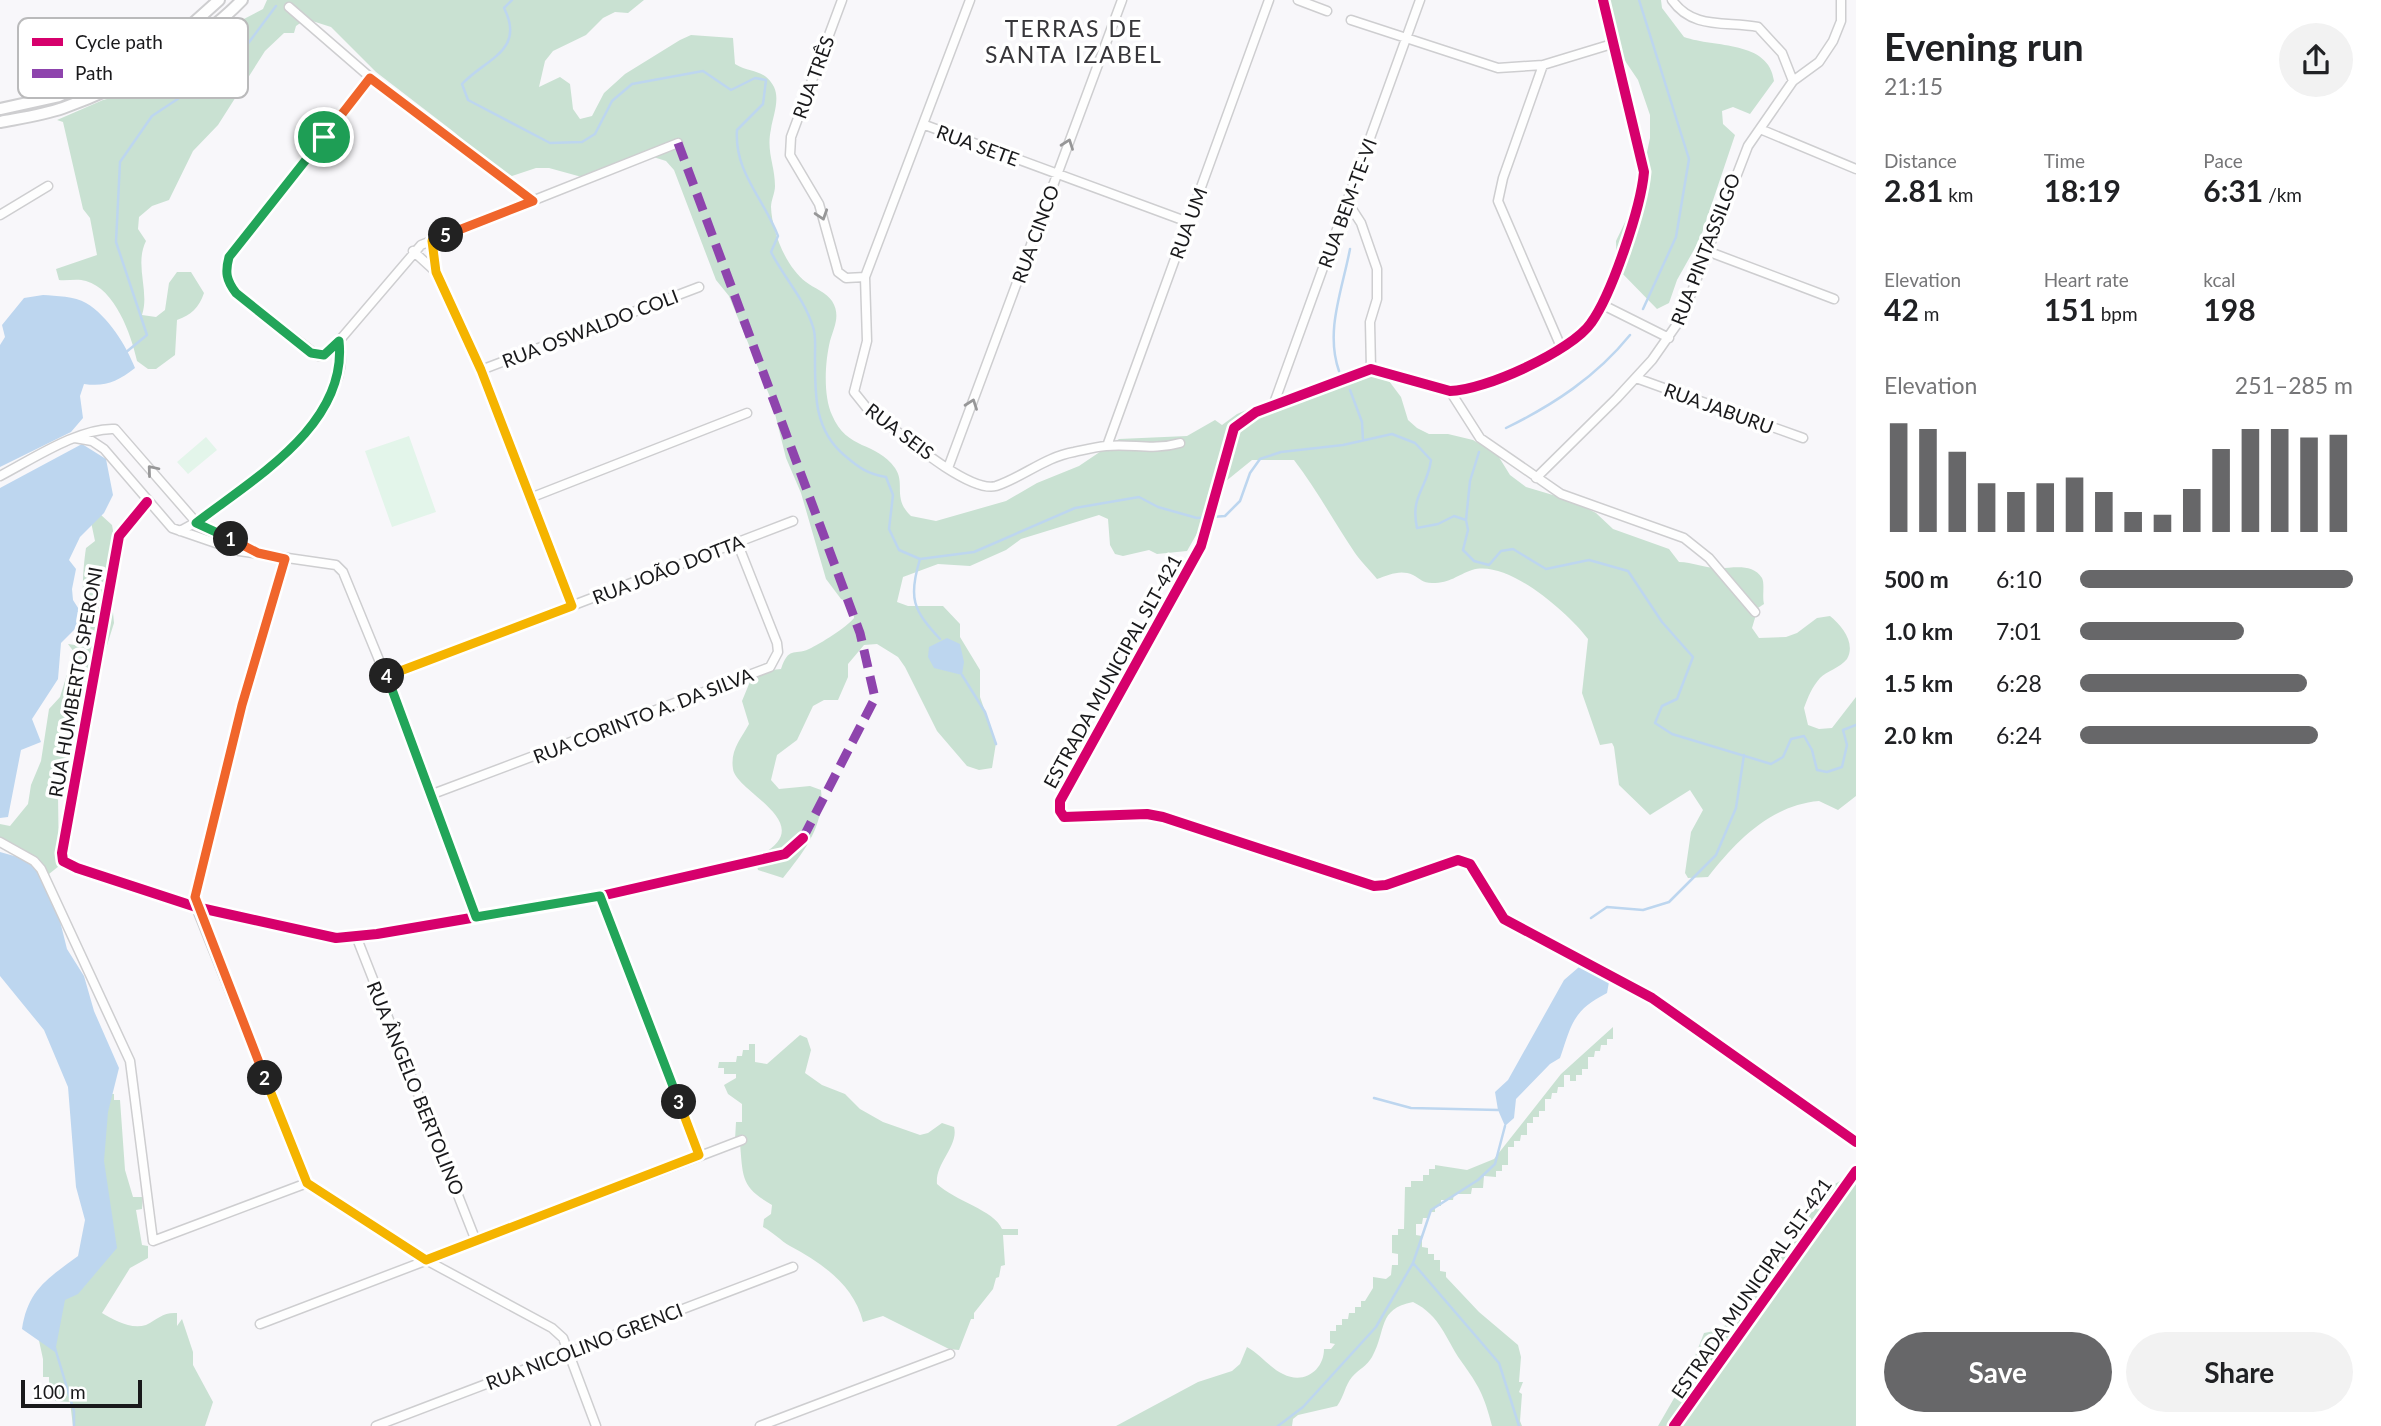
<!DOCTYPE html>
<html lang="en">
<head>
<meta charset="utf-8">
<style>
  :root { --surface:#fff; --page:#f2f2f2; --text:#202124; --muted:#757577; --accent:#676769 }
  body { margin:0; font-family:Lato,sans-serif; background:var(--page); color:var(--text); height:100vh; display:flex; flex-direction:column; font-size:26px; white-space:nowrap }
  * { box-sizing:border-box; margin:0 }
  p { font-size:23px; color:var(--muted) }
  .icon { flex:none; width:38px; height:38px; fill:none; stroke:currentColor; stroke-width:2; stroke-linecap:round; stroke-linejoin:round }
  .map { position:relative; flex:1; overflow:hidden }
  .drawer { display:flex; flex-direction:column; background:var(--surface); width:525px }
  .drawer>* { flex:none }
  .scale { position:absolute; left:21px; bottom:18px; width:121px; box-sizing:border-box; padding-left:7px; border:4px solid #19191b; border-top:0; font-size:19px; line-height:24px; white-space:nowrap; color:#19191b; -webkit-text-stroke:5px #fff; paint-order:stroke }
  .pin { position:absolute; display:grid; place-items:center; width:60px; height:60px; color:#fff; margin:-30px; border:4px solid #fff; border-radius:50%; box-shadow:0 2px 7px #0007 }
  .km { position:absolute; width:35px; height:35px; margin:-18px; border-radius:50%; background:#222; color:#fff; font-size:19px; line-height:35px; text-align:center }
  .round { display:grid; place-items:center; flex:none; width:74px; height:74px; border-radius:37px; background:var(--page) }
  .head { display:flex; align-items:center; justify-content:space-between; height:119px; padding:0 28px }
  h1 { font-size:38px; font-weight:700; line-height:52px }
  .metrics { display:grid; grid-template-columns:repeat(3,1fr); gap:10px; height:119px; padding:7px 28px }
  .metrics div { display:grid; align-content:center }
  .metrics b { font-size:30px; font-weight:700 }
  .metrics small { font-size:19px; font-weight:400 }
  .metrics p { font-size:19px }
  .chart { height:196px; padding:14px 28px }
  .chart p { display:flex; justify-content:space-between }
  .chart svg { width:100%; height:126px; margin-top:7px; stroke:var(--accent); stroke-width:6 }
  .action { display:flex; gap:14px; margin-top:auto; padding:14px 28px }
  .action a { flex:1; height:80px; border-radius:42px; background:var(--accent); color:#fff; font-size:28px; font-weight:700; line-height:80px; text-align:center }
  .action a+a { background:var(--page); color:var(--text) }
  ul { padding:0 28px; list-style:none; font-size:23px }
  li { display:grid; grid-template-columns:112px 84px 1fr; align-items:center; height:52px }
  li i { height:18px; border-radius:9px; background:var(--accent) }
  main { display:flex; flex:1; min-height:0 }
  .map>svg:first-child { display:block }
  .green { fill:#e3f5ea }
  .forest { fill:#c9e1d2 }
  .water { fill:#bdd6ef }
  .lines { fill:none; stroke-linecap:round; stroke-linejoin:round }
  .stream { stroke:#bdd6ef; stroke-width:2.5 }
  .minor-casing { stroke:#ceced0; stroke-width:11 }
  .tertiary-casing { stroke:#ceced0; stroke-width:13 }
  .secondary-casing { stroke:#ceced0; stroke-width:14 }
  .minor { stroke:#fefefe; stroke-width:8 }
  .tertiary { stroke:#fefefe; stroke-width:10 }
  .secondary { stroke:#fefefe; stroke-width:10 }
  .quiet { stroke:#8e44ad; stroke-width:9; stroke-dasharray:18 9; stroke-linecap:butt }
  .cycleway-casing { stroke:#fff; stroke-width:15 }
  .cycleway { stroke:#d6006c; stroke-width:10 }
  .oneway { stroke:#979798 }
  .split-1-casing { stroke:#fff; stroke-width:14 }
  .split-2-casing { stroke:#fff; stroke-width:14 }
  .split-3-casing { stroke:#fff; stroke-width:14 }
  .split-4-casing { stroke:#fff; stroke-width:14 }
  .split-5-casing { stroke:#fff; stroke-width:14 }
  .split-6-casing { stroke:#fff; stroke-width:14 }
  .split-1 { stroke:#22a559; stroke-width:9 }
  .split-2 { stroke:#f0652b; stroke-width:9 }
  .split-3 { stroke:#f5b400; stroke-width:9 }
  .split-4 { stroke:#22a559; stroke-width:9 }
  .split-5 { stroke:#f5b400; stroke-width:9 }
  .split-6 { stroke:#f0652b; stroke-width:9 }
  .labels { text-anchor:middle; dominant-baseline:central; stroke-width:7; stroke-linejoin:round; paint-order:stroke }
  .street-label { font-size:19px; fill:#19191b; stroke:#fff }
  .quarter-label { font-size:23px; letter-spacing:2px; fill:#37363a; stroke:#fff }
  .key { fill:#fff; stroke:#bababb; stroke-width:2 }
  .key-label { font-size:19px; fill:#19191b }
</style>
</head>
<body>
<main>
<div class="map">
<svg width="1856" height="1426" viewBox="0 0 1856 1426">
  <rect width="100%" height="100%" fill="#f8f7fa"/>
  <!-- green -->
  <path class="green" d="M409 436 436 512 392 527 365 451Z
    M206 437 217 450 188 474 177 462Z"/>
  <!-- forest -->
  <path class="forest" d="M267 0H644L628 13 615 12 603 18 586 35 553 51 545 61 539 87 560 77 570 84 573 109 580 119 592 116 604 93 625 74 680 40 691 35 733 38 735 64C751 74 764 68 774 87 780 100 773 116 771 129 766 152 775 165 775 186 775 193 771 200 771 207 772 232 786 267 806 282 814 288 827 293 832 301 841 315 834 327 830 341 825 362 823 395 832 415 847 451 876 441 895 468 906 484 892 498 911 516L936 521 1006 501 1037 483 1079 466 1119 439 1187 436 1215 420 1222 425 1237 414 1277 397 1319 386 1333 378 1361 369 1386 377 1401 397 1408 420 1417 428 1429 434H1448L1473 440 1497 454 1510 475 1526 487 1573 501 1596 513 1613 529 1669 549 1679 562C1693 562 1703 568 1717 568 1731 569 1752 562 1762 578 1765 584 1762 596 1764 604L1758 608 1752 628 1759 638 1786 637 1797 633 1817 618 1830 616C1842 626 1856 643 1847 659 1840 668 1827 671 1820 678 1812 687 1808 697 1804 708L1808 725 1819 729 1832 728 1856 697V796L1838 810 1819 801C1771 805 1736 841 1708 877L1688 878 1685 873 1691 832 1703 810 1690 790 1650 815 1619 785 1614 747 1612 743 1600 745 1582 693 1588 639C1568 613 1508 559 1472 570 1457 575 1451 583 1432 583 1422 583 1421 579 1413 575 1400 569 1389 575 1377 579 1370 570 1361 562 1355 553 1334 522 1317 490 1294 460H1252L1215 490 1207 503V516L1187 551 1157 554 1149 550 1123 556 1115 554 1110 545 1108 519 1099 515 1021 539 1006 550 970 566 938 564 903 577 897 602 908 606H943L960 624V637L980 670V697L996 743 992 768 979 770 967 766 937 731 905 667 898 657 877 644 864 645 848 664V677L838 700H824L813 706 797 740 777 755 771 780 779 789 810 786 821 790C825 825 804 852 783 878L758 870 755 858C825 825 736 793 733 769 730 750 741 739 749 724L742 701 754 672 781 669C789 646 793 656 809 649 820 644 847 627 854 618L853 605 841 599 826 579 801 493 786 458 772 402 729 296 716 280 674 170 666 161 647 155 589 179 549 168H536L512 176 499 173 454 132 376 72 331 27 306 19 296 26 294 33H284L265 51 218 125 193 151 169 200 152 206 139 217 138 229 146 241C134 265 150 291 142 315L156 317 165 310 169 283 177 272H191L204 293C199 308 191 315 177 320L175 355 156 369H148L137 361C131 334 115 289 86 281 77 278 68 281 59 280L56 269 97 255 90 218 83 209 63 122 57 120 103 100 138 91 162 72 203 52 242 20 263 9Z
    M1605 0H1661L1662 8 1684 37C1715 48 1769 40 1774 81L1750 114 1733 107 1722 111 1723 124 1735 135 1700 239 1677 280 1669 303 1657 309 1617 268 1616 241 1638 195 1650 138V115L1638 80 1617 49Z
    M100 514 112 525 116 547 112 602 114 623 103 658 82 692 73 742 58 795 59 866 49 874 31 878 15 851 0 847V824L10 826 28 804 31 785 41 761 49 709 60 697 74 652 68 644 89 647 91 641C80 617 82 574 86 548L95 541 91 522Z
    M1613 1027V1039H1607V1045H1601L1600 1051H1595L1594 1057H1588V1069H1582V1075H1576V1081H1570V1075H1564V1087H1558L1557 1093H1552L1551 1099H1545V1111H1539V1117H1533V1123H1527V1135H1521L1520 1141H1514V1147H1508V1165H1502V1171H1496V1177L1484 1176 1483 1188H1472L1471 1194H1454L1453 1200H1441V1206H1435V1212H1429V1218H1423L1422 1224H1416V1235L1422 1236V1247L1428 1248V1254H1434V1260H1440V1271L1446 1272V1277L1479 1312 1518 1345 1521 1357 1519 1382H1523L1519 1392 1522 1394 1520 1421 1522 1426H1492C1484 1395 1479 1386 1461 1361 1445 1338 1441 1316 1413 1302 1377 1309 1387 1330 1372 1357 1367 1366 1359 1369 1352 1377 1345 1385 1344 1397 1337 1406L1298 1415 1293 1419 1292 1426H1116L1198 1382 1232 1371 1240 1364 1247 1347C1260 1354 1270 1368 1283 1374 1304 1385 1324 1370 1324 1349H1331L1335 1344 1330 1343V1331H1336V1325H1342V1319H1348L1349 1313H1355V1307H1361V1301H1365L1373 1288V1277L1386 1279 1391 1275 1392 1265H1398V1254L1392 1253V1235H1398V1229H1404L1405 1187H1411V1181H1423V1175H1429V1169H1435V1165L1467 1170 1494 1159 1561 1074Z
    M800 1035 807 1038 811 1050 805 1073 822 1085 845 1094 860 1109 883 1122 920 1135 928 1133 942 1123 954 1127C959 1146 935 1163 937 1184 955 1201 994 1210 1002 1229H1018V1235H1003L1005 1265 1001 1266 999 1277 996 1278 993 1289 974 1313V1319H971L959 1350 949 1349 883 1316 863 1322C854 1285 822 1263 790 1246 781 1241 773 1232 763 1227L764 1219 771 1214 772 1205C741 1187 743 1178 740 1143L735 1140 736 1122H742V1104L728 1094 724 1085 736 1078V1074H724V1068H718L719 1062H736L737 1056H742L743 1050H749V1044H755V1062L767 1064Z
    M102 1094H114V1100H120L125 1170 133 1197H143L142 1209 136 1210 142 1245 148 1246V1258L130 1268 102 1313C114 1320 131 1330 146 1325 158 1319 163 1312 177 1313V1326L182 1319 193 1352V1365L213 1402 205 1426H73L70 1402 55 1401V1395H49V1377H43V1359L38 1336 81 1276Z
    M1856 1171V1426H1658L1688 1374 1704 1333 1719 1330 1727 1324 1753 1284 1774 1266 1827 1189Z"/>
  <!-- water -->
  <path class="water" d="M43 295C56 296 75 296 86 303 108 316 126 345 135 368 117 382 105 387 84 384L80 396 83 418 71 432 0 467V345L5 337 2 325 24 298Z
    M82 444 106 459 113 495 104 513 80 537 69 560 76 569 72 589 73 600 80 611 79 625 61 643 58 679 32 719 41 742 21 750 8 817 0 818V488Z
    M947 638 960 644 964 662 962 675 934 668 928 657 929 647Z
    M0 852 32 861 56 905 67 949 84 976 94 1011 119 1068 108 1112 104 1161 117 1248 78 1294 65 1300 55 1352 22 1329C28 1290 47 1279 78 1256L85 1220 76 1187 68 1087 44 1030 0 976Z
    M1579 967 1609 982 1607 993C1572 1011 1572 1024 1560 1058L1550 1064 1516 1099 1514 1118 1505 1126 1498 1110 1495 1092 1508 1080 1564 980Z"/>
  <g class="lines">
    <!-- stream -->
    <path class="stream" d="M512 0 504 8C526 51 485 59 462 84L468 100 550 143 582 142 595 134 612 101 632 84 703 71 731 90 755 78 766 80 763 104 737 130C734 172 764 199 778 236L771 252C784 278 804 298 813 327 816 335 815 346 815 354 815 391 813 429 844 455 858 467 867 474 886 477L893 495 889 529 899 550 920 559 974 552 1075 508 1139 497 1158 507 1197 518 1205 517
      M1639 0 1689 159 1676 237 1643 309
      M125 353 147 335 116 242 120 162 152 116 235 61 276 6
      M1339 371C1325 331 1342 291 1350 249
      M1350 390 1362 422 1363 440
      M1506 428C1553 405 1596 377 1630 335
      M1212 517 1225 516 1240 501 1250 473 1260 459 1281 452 1343 445 1392 434 1415 443 1431 460C1427 490 1410 495 1417 528L1438 524 1454 516 1466 520 1468 530 1463 550 1474 561 1489 565 1501 551 1513 549 1546 569 1589 560 1628 571 1662 622 1693 657 1677 699 1662 706 1655 723 1672 734 1771 764 1783 757 1791 739 1804 736 1812 750 1817 770 1827 772 1842 767 1847 745 1843 730 1856 725
      M1466 520 1470 481 1479 452
      M920 559C908 598 913 610 940 639
      M962 675 985 712 996 744
      M1591 918 1607 907 1643 910 1669 902 1716 855 1736 808 1744 755
      M1374 1098 1411 1108 1498 1110
      M1413 1263 1499 1363 1519 1426
      M55 1348 74 1411V1426
      M1278 1426 1303 1407 1376 1327 1413 1263 1431 1210 1478 1180 1495 1164 1505 1126"/>
    <defs>
      <path id="minor" d="M842 0 791 137 790 155 819 204 838 272 846 278 865 277
        M970 0 865 277 867 341 854 392 866 407C891 425 967 494 996 486 1023 477 1045 457 1074 452 1084 450 1095 447 1106 446 1132 443 1152 451 1180 443
        M1298 0 1327 11
        M1603 0 1644 172C1641 207 1612 294 1591 323 1572 351 1483 391 1450 391L1371 369 1256 412 1234 428 1201 546 1060 801V811L1064 817 1147 814 1163 817 1374 886 1386 885 1458 860 1470 864 1504 919 1652 998 1856 1142
        M1672 0C1693 30 1726 21 1758 27L1782 53 1793 81
        M289 7 371 78 533 201
        M1351 20 1498 68 1543 65 1612 44
        M1543 65 1503 178 1498 201 1561 347
        M371 78 229 257C225 272 226 280 236 293L318 356 325 355 339 341 421 245 678 143
        M925 125 1188 222
        M1760 129 1856 169
        M1348 203 1361 223 1377 269V299L1370 322 1371 369
        M0 215 48 186
        M432 241 436 272 481 370 571 606
        M413 251 436 272
        M1707 251 1834 299
        M1601 304 1669 338
        M481 370 699 287
        M1636 378 1803 438
        M1450 391 1480 438 1561 494 1684 538 1709 558 1755 612
        M1273 406 1420 0
        M75 438 92 441 104 449 172 528 239 551 336 565 343 572 386 677 476 917
        M1107 446 1269 0
        M948 468 1122 0
        M0 476C31 460 80 427 115 429L196 522 255 552
        M1536 478 1617 398 1652 360 1682 317 1748 146 1793 81 1819 62 1833 41 1841 21V0
        M530 498 747 413
        M147 502 119 536 62 853 63 861 77 868 196 907 336 938 377 934 601 896 785 854 803 838
        M180 531C230 505 331 427 340 368 342 359 340 349 339 341
        M285 559 242 705 195 897 196 907 307 1183 426 1260 552 1328 563 1338 596 1426
        M386 677 793 521
        M430 795 770 667 778 652 777 643 737 542
        M0 842 34 861 41 869 130 1061 153 1241 307 1183
        M601 896 699 1155
        M356 936 476 1241
        M260 1324 742 1140
        M376 1426 793 1267
        M760 1426 950 1354"/>
      <path id="tertiary" d="M1674 1426 1856 1171"/>
      <path id="secondary" d="M0 109 59 96 95 80 180 35 219 0
        M0 122C21 118 43 115 63 108 123 87 199 45 242 0"/>
    </defs>
    <!-- minor casing -->
    <use href="#minor" class="minor-casing"/>
    <!-- tertiary casing -->
    <use href="#tertiary" class="tertiary-casing"/>
    <!-- secondary casing -->
    <use href="#secondary" class="secondary-casing"/>
    <!-- minor -->
    <use href="#minor" class="minor"/>
    <!-- tertiary -->
    <use href="#tertiary" class="tertiary"/>
    <!-- secondary -->
    <use href="#secondary" class="secondary"/>
    <!-- quiet -->
    <path class="quiet" d="M678 143 860 633 875 698 803 838"/>
    <defs>
      <path id="cycleway" d="M1603 0 1644 172C1641 207 1612 294 1591 323 1572 351 1483 391 1450 391L1371 369 1256 412 1234 428 1201 546 1060 801V811L1064 817 1147 814 1163 817 1374 886 1386 885 1458 860 1470 864 1504 919 1652 998 1856 1142
        M147 502 119 536 62 853 63 861 77 868 196 907 336 938 377 934 601 896 785 854 803 838
        M1674 1426 1856 1171"/>
    </defs>
    <!-- cycleway casing -->
    <use href="#cycleway" class="cycleway-casing"/>
    <!-- cycleway -->
    <use href="#cycleway" class="cycleway"/>
  </g>
  <!-- one-way arrows -->
  <defs><path id="oneway-chevron" d="M-2-3.5L2.5 0L-2 3.5" fill="none" stroke-width="1.6" stroke-linecap="round" stroke-linejoin="round" transform="scale(1.75)"/></defs>
  <g class="oneway">
    <use href="#oneway-chevron" transform="translate(1068 144) rotate(-70)"/>
    <use href="#oneway-chevron" transform="translate(822 215) rotate(72)"/>
    <use href="#oneway-chevron" transform="translate(972 404) rotate(-70)"/>
    <use href="#oneway-chevron" transform="translate(152 470) rotate(-130)"/>
  </g>
  <g class="lines">
    <defs>
      <path id="split-1" d="M231 539 196 523C254 478 348 425 339 341L324 355 311 353 236 293C226 280 225 272 229 257L324 137"/>
      <path id="split-2" d="M231 539 258 553 285 559 242 705 195 897 265 1078"/>
      <path id="split-3" d="M265 1078 307 1183 426 1260 699 1155 679 1102"/>
      <path id="split-4" d="M387 676 476 917 600 896 679 1102"/>
      <path id="split-5" d="M387 676 572 606 481 370 436 272 432 241 446 235"/>
      <path id="split-6" d="M324 137 370 78 533 201 446 235"/>
    </defs>
    <!-- split-1 casing -->
    <use href="#split-1" class="split-1-casing"/>
    <!-- split-2 casing -->
    <use href="#split-2" class="split-2-casing"/>
    <!-- split-3 casing -->
    <use href="#split-3" class="split-3-casing"/>
    <!-- split-4 casing -->
    <use href="#split-4" class="split-4-casing"/>
    <!-- split-5 casing -->
    <use href="#split-5" class="split-5-casing"/>
    <!-- split-6 casing -->
    <use href="#split-6" class="split-6-casing"/>
    <!-- split-1 -->
    <use href="#split-1" class="split-1"/>
    <!-- split-2 -->
    <use href="#split-2" class="split-2"/>
    <!-- split-3 -->
    <use href="#split-3" class="split-3"/>
    <!-- split-4 -->
    <use href="#split-4" class="split-4"/>
    <!-- split-5 -->
    <use href="#split-5" class="split-5"/>
    <!-- split-6 -->
    <use href="#split-6" class="split-6"/>
  </g>
  <g class="labels">
    <!-- street labels -->
    <g class="street-label">
      <text transform="translate(813 77) rotate(-70)">RUA TRÊS</text>
      <text transform="translate(978 145) rotate(20)">RUA SETE</text>
      <text transform="translate(1347 203) rotate(-70)">RUA BEM-TE-VI</text>
      <text transform="translate(1188 223) rotate(-70)">RUA UM</text>
      <text transform="translate(1035 234) rotate(-70)">RUA CINCO</text>
      <text transform="translate(1705 249) rotate(-69)">RUA PINTASSILGO</text>
      <text transform="translate(590 328) rotate(-21)">RUA OSWALDO COLI</text>
      <text transform="translate(1719 408) rotate(20)">RUA JABURU</text>
      <text transform="translate(900 431) rotate(37)">RUA SEIS</text>
      <text transform="translate(668 569) rotate(-21)">RUA JOÃO DOTTA</text>
      <text transform="translate(1112 671) rotate(-61)">ESTRADA MUNICIPAL SLT-421</text>
      <text transform="translate(75 682) rotate(-80)">RUA HUMBERTO SPERONI</text>
      <text transform="translate(643 715) rotate(-21)">RUA CORINTO A. DA SILVA</text>
      <text transform="translate(416 1088) rotate(68)">RUA ÂNGELO BERTOLINO</text>
      <text transform="translate(1751 1288) rotate(-55)">ESTRADA MUNICIPAL SLT-421</text>
      <text transform="translate(584 1346) rotate(-21)">RUA NICOLINO GRENCI</text>
    </g>
    <!-- quarter labels -->
    <g class="quarter-label">
      <text x="1074" y="28">TERRAS DE<tspan x="1074" dy="26">SANTA IZABEL</tspan></text>
    </g>
  </g>
  <!-- legend -->
  <rect x="18" y="18" width="230" height="80" rx="10" class="key"/>
  <rect x="32" y="38" width="31" height="8" fill="#d6006c"/>
  <rect x="32" y="69" width="31" height="9" fill="#8e44ad"/>
  <g class="key-label">
    <text x="75" y="49">Cycle path</text>
    <text x="75" y="80">Path</text>
  </g>
</svg>
<div class="scale">100 m</div>
<div class="pin" style="left:324px;top:137px;background:#1e9e55"><svg class="icon" aria-label="arrive" viewBox="0 0 24 24"><path d="M6 21V4h12l-3 4 3 4H6"/></svg></div>
<b class="km" style="left:231px;top:539px">1</b>
<b class="km" style="left:265px;top:1078px">2</b>
<b class="km" style="left:679px;top:1102px">3</b>
<b class="km" style="left:387px;top:676px">4</b>
<b class="km" style="left:446px;top:235px">5</b>
</div>
<section class="drawer">
<div class="head"><div><h1>Evening run</h1><p>21:15</p></div><a class="round"><svg class="icon" aria-label="share" viewBox="0 0 24 24"><path d="M12 15V3M7 8l5-5 5 5M5 13v7h14v-7"/></svg></a></div>
<div class="metrics">
<div><p>Distance</p><b>2.81<small> km</small></b></div>
<div><p>Time</p><b>18:19</b></div>
<div><p>Pace</p><b>6:31<small> /km</small></b></div>
</div>
<div class="metrics">
<div><p>Elevation</p><b>42<small> m</small></b></div>
<div><p>Heart rate</p><b>151<small> bpm</small></b></div>
<div><p>kcal</p><b>198</b></div>
</div>
<div class="chart"><p><span>Elevation</span>251–285 m</p>
<svg viewBox="0 0 160 44" preserveAspectRatio="none"><path d="M5 44V6M15 44V8M25 44V16M35 44V27M45 44V30M55 44V27M65 44V25M75 44V30M85 44V37M95 44V38M105 44V29M115 44V15M125 44V8M135 44V8M145 44V11M155 44V10"/></svg>
</div>
<ul>
<li><b>500 m</b>6:10<i style="width:100%"></i></li>
<li><b>1.0 km</b>7:01<i style="width:60%"></i></li>
<li><b>1.5 km</b>6:28<i style="width:83%"></i></li>
<li><b>2.0 km</b>6:24<i style="width:87%"></i></li>
</ul>
<div class="action"><a>Save</a><a>Share</a></div>
</section>
</main>
</body>
</html>
